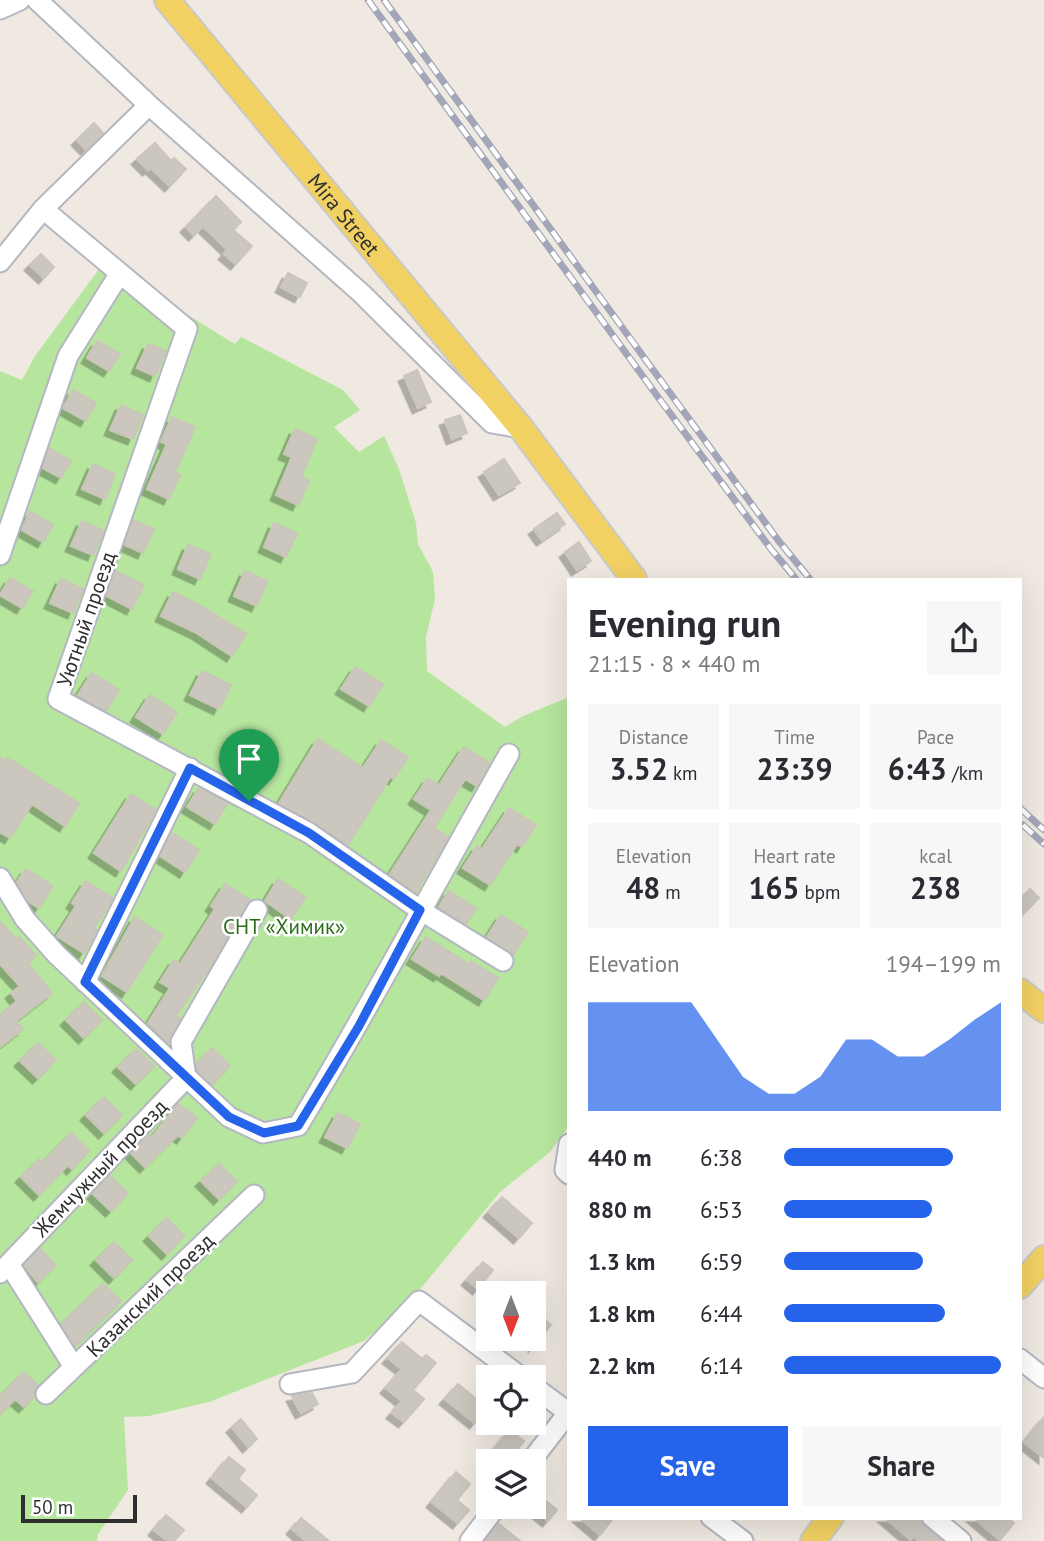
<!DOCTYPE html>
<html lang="en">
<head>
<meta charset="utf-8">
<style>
  :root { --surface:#fff; --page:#f7f7f7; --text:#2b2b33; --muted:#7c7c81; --accent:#2563eb }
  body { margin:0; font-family:"PT Sans",sans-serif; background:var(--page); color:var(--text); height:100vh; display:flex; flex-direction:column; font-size:26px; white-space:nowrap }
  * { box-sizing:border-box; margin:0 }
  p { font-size:23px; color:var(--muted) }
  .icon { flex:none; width:38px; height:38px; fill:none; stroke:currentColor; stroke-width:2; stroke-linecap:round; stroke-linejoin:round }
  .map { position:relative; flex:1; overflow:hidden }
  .sheet { position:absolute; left:567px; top:578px; width:455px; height:942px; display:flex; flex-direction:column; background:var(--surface); border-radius:0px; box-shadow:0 7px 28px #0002 }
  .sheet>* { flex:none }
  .needle { width:46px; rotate:180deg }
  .controls { position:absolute; left:476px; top:1281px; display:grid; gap:14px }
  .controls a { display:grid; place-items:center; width:70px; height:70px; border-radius:0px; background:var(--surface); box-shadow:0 7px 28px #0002; font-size:35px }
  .scale { position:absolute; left:21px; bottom:18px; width:116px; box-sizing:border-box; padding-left:7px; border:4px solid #2e2e2e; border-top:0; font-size:19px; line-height:24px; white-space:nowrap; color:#2e2e2e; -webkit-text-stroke:5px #fff; paint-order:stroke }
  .pin { position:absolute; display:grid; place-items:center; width:60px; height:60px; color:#fff; margin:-72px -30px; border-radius:50% 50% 50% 0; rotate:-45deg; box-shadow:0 0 7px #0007 }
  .pin .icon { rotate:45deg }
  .round { display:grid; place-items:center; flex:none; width:74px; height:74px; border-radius:0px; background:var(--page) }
  .overview { display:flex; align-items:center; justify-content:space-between; height:119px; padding:0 21px }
  h1 { font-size:38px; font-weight:800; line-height:52px }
  .stats { display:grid; grid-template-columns:repeat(3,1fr); gap:10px; height:119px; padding:7px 21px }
  .stats div { display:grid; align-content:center; border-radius:0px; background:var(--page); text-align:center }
  .stats b { font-size:30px; font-weight:800 }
  .stats small { font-size:19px; font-weight:400 }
  .stats p { font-size:19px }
  .chart { height:196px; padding:14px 21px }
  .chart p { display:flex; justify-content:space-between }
  .chart svg { width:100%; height:126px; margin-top:7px; fill:var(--accent); opacity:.7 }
  .primary-button { display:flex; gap:14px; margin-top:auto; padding:14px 21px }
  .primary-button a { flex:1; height:80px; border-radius:0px; background:var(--accent); color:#fff; font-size:28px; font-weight:800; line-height:80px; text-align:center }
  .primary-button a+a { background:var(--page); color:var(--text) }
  ul { padding:0 21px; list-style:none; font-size:23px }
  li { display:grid; grid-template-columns:112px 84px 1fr; align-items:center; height:52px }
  li i { height:18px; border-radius:9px; background:var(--accent) }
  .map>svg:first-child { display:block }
  .green { fill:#b6e59e }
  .building { fill:#cbc7bf; stroke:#cbc5ba; stroke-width:2; filter:url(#shadow) }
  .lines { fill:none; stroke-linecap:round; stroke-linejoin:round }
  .minor-casing { stroke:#b4b7c1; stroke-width:23 }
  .major-casing { stroke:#c9c9c9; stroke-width:28 }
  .minor { stroke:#fff; stroke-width:19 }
  .major { stroke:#f2d163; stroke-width:24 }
  .rail-casing { stroke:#a3a6b8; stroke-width:7 }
  .rail { stroke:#fff; stroke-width:4.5; stroke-dasharray:13; stroke-linecap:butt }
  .route-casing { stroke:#fff; stroke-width:14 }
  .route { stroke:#2563eb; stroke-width:9 }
  .labels { text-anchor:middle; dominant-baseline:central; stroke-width:5; stroke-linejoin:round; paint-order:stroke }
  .street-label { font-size:21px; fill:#2e2e2e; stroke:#fff }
  .park-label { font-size:21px; fill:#2c6e1b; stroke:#fff }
</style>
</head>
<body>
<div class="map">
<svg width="1044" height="1541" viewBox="0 0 1044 1541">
  <defs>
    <filter id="shadow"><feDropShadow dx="-5.5" dy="5.5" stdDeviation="0" flood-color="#0004"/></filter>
  </defs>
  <rect width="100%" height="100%" fill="#efe9e1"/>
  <!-- green -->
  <path class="green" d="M108 257C147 291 191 317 235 344L241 337 343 390 360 410 334 427 359 452 384 436 399 469 416 523 418 544 433 572 435 599 426 637 427 671 505 727 523 716 569 697V1126L550 1152 500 1192 413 1298 364 1341 209 1402 149 1416 124 1417 128 1490 98 1534 97 1541H0V371L22 380 35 356Z"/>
  <!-- building -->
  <path class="building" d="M94 123 103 133 86 149 77 140Z
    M155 143 171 161 174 158 186 169 170 186 151 168 148 170 137 159Z
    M216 196 241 222 233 230 252 246 236 264 224 254 228 250 203 226 194 235 186 227Z
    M41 254 54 267 44 278 30 265Z
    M288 273 307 283 300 297 281 287Z
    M97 341 120 354 109 371 87 358Z
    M148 344 166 351 155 376 137 368Z
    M417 370 431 402 418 408 404 376Z
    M73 390 96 403 86 421 63 408Z
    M121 405 143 415 133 439 110 430Z
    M460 415 467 433 452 439 445 420Z
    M172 417 195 427 175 472 180 475 169 499 147 489 167 444 161 442Z
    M295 429 317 439 301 477 309 481 298 505 276 495 292 457 284 454Z
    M49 448 71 461 61 478 43 468Z
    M504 459 520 483 499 495 484 472Z
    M93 464 115 474 105 499 82 489Z
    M30 511 53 525 43 542 22 530Z
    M557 513 565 524 542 540 534 529Z
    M133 520 154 529 143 553 125 545Z
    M82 521 104 531 93 555 71 546Z
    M274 523 297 533 286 557 264 547Z
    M579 542 591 561 577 570 565 552Z
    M188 545 211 554 200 579 178 569Z
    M115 571 144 585 132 609 107 596Z
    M245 571 267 581 257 606 234 596Z
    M10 578 33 591 22 608 0 595Z
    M61 579 83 589 73 613 50 603Z
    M173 592 205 608 246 634 232 656 195 632 161 616Z
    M355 667 383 684 369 706 341 689Z
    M202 671 231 685 219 709 190 695Z
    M92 673 119 690 106 711 78 695Z
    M150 695 177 712 163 734 136 717Z
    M318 739 363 768 381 740 408 757 394 779 390 777 348 845 315 822 279 803Z
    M464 747 490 763 477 786 465 779 434 828 448 837 416 892 390 874 431 810 414 799 428 778 439 785Z
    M0 758 6 761 8 758 79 803 65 826 32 804 10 838 0 832Z
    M199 788 228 803 215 824 187 807Z
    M131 794 156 810 121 871 94 853Z
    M509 808 536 825 522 847 517 844 490 885 463 868 477 846 482 849Z
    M172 833 199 850 185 872 160 856Z
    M26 869 53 886 39 908 28 901 17 882Z
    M278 879 305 897 291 919 265 901Z
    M86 881 113 898 94 928 97 930 84 953 57 936 76 906 72 903Z
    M225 884 250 900 213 962 176 1016 180 1019 169 1043 148 1023 170 988 160 982 174 960 180 964 215 909 211 906Z
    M1030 889 1039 898 1020 917V899Z
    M449 891 476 908 466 924 439 907Z
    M501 915 528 932 514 954 487 937Z
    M135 917 162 935 127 992 102 976Z
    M0 922 16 939 19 937 36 955 28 963 52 993 16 1021 23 1029 0 1047V1015L17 1001 11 993 20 986 0 964Z
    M426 937 469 964 471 961 498 978 484 1000 441 973 439 976 412 959Z
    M84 1002 102 1020 84 1038 66 1020Z
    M38 1043 56 1060 38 1078 20 1061Z
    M212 1048 230 1066 212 1084 197 1070 196 1064Z
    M136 1049 154 1066 136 1084 118 1067Z
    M104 1097 122 1115 104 1133 86 1115Z
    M178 1104 197 1118 182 1138 178 1135 145 1167 131 1153 148 1135 151 1138Z
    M338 1113 360 1124 347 1148 325 1137Z
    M71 1133 89 1151 72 1169 68 1165 39 1195 21 1177 39 1159 42 1163Z
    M219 1164 237 1181 219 1199 201 1181Z
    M110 1176 128 1193 111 1211 93 1194Z
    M502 1197 532 1223 519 1238 489 1212Z
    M167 1218 184 1236 167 1254 149 1236Z
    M114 1242 132 1260 114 1278 96 1260Z
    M40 1249 56 1265 38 1283 24 1265Z
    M483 1262 493 1270 478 1289 467 1280Z
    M103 1284 121 1301 75 1346 61 1324Z
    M534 1311 551 1325 534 1346Z
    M402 1342 422 1359 426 1355 436 1363 413 1390 424 1399 404 1422 392 1413 402 1401 386 1388 402 1369 388 1358Z
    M24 1372 38 1385 34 1391V1397L24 1407 15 1399 0 1414V1396Z
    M458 1384 487 1408 475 1423 445 1399Z
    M312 1393 318 1404 301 1413 292 1396Z
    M1044 1417V1458L1024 1442Z
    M241 1419 257 1439 248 1447 232 1427Z
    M510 1430 524 1441 508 1461H484Z
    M229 1457 245 1470 238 1479 257 1495 247 1507 212 1478Z
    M456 1472 470 1484 457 1500 469 1510 458 1523 432 1502Z
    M540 1496 557 1510 548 1521 531 1507Z
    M166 1515 184 1530 174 1541H168L154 1530Z
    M579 1517H614L600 1535Z
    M884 1517H919L924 1526 942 1541H919L913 1536 911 1540Z
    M973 1517H1007L1014 1523 1000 1540Z
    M301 1518 329 1541H306L292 1529Z
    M499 1524 520 1541H485Z"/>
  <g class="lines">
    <defs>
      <path id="minor" d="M37 0 149 105 361 293 492 423 521 428
        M0 9 20 0
        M43 209 187 329 58 699 309 833 420 910 503 961
        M0 262 43 209 149 105
        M0 555 68 356 120 273
        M0 878 25 919 56 954 229 1117 263 1133 298 1126C372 1004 438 878 509 754
        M85 982 190 768
        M569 1144 565 1170 569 1174
        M9 1264 74 1367
        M0 1273 186 1078 181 1042 257 910
        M1020 1359 1044 1378
        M290 1384 352 1373 419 1301 521 1377
        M534 1387 569 1413
        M46 1394 254 1195
        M531 1461 568 1413
        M711 1517 743 1541
        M932 1517 961 1541
        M470 1541 496 1507"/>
      <g id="major">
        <path id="s1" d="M167 0 521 428 634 579"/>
        <path d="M1020 991 1044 1010"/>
        <path d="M1020 1286 1044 1258"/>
        <path d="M813 1541 831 1517"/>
      </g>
    </defs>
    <!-- minor casing -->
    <use href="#minor" class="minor-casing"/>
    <!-- major casing -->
    <use href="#major" class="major-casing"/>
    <!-- minor -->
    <use href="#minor" class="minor"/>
    <!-- major -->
    <use href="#major" class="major"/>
    <defs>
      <path id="rail" d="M368 0 658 397 771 549 796 579
        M384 0 648 363 778 540 810 579
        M1020 808 1044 830
        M1023 825 1044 844"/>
    </defs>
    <!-- rail casing -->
    <use href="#rail" class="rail-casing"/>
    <!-- rail -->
    <use href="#rail" class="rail"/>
  </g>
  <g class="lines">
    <defs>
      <path id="route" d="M190 768 309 833 420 910 359 1026 298 1126 264 1133 229 1117 85 982Z"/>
    </defs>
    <!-- route casing -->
    <use href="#route" class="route-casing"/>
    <!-- route -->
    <use href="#route" class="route"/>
  </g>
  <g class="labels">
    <!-- street labels -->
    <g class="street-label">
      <text stroke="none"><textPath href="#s1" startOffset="278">Mira Street</textPath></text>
      <text transform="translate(86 619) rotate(-71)">Уютный проезд</text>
      <text transform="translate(100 1168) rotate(-46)">Жемчужный проезд</text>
      <text transform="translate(150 1295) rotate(-44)">Казанский проезд</text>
    </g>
    <!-- park labels -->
    <g class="park-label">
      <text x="284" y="926">СНТ «Химик»</text>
    </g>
  </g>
</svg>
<div class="controls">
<a><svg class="needle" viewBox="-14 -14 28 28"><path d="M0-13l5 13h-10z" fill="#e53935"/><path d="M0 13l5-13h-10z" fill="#7c7c81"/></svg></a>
<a><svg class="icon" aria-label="locate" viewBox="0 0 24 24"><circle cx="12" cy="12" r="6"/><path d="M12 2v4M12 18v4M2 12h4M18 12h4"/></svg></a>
<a><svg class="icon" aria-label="layers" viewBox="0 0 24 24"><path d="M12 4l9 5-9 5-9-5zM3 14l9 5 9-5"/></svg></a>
</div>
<div class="scale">50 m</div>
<div class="pin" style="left:249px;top:801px;background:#1e9e55"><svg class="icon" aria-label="arrive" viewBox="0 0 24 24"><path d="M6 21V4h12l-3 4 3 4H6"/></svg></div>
<section class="sheet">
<div class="overview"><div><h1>Evening run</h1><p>21:15 · 8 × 440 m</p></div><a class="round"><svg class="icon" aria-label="share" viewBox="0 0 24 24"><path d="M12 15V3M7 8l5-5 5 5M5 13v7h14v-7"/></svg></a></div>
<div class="stats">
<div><p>Distance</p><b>3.52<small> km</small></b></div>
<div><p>Time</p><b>23:39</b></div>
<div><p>Pace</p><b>6:43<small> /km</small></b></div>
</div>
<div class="stats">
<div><p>Elevation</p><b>48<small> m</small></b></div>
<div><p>Heart rate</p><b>165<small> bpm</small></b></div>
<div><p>kcal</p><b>238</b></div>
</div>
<div class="chart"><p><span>Elevation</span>194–199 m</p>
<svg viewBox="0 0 160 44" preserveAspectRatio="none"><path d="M0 44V6L10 6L20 6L30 6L40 6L50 19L60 32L70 38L80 38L90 32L100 19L110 19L120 25L130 25L140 19L150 12L160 6V44z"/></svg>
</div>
<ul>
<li><b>440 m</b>6:38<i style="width:78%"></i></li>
<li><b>880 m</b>6:53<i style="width:68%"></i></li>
<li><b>1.3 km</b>6:59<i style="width:64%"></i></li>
<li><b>1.8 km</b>6:44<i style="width:74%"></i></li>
<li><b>2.2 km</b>6:14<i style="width:100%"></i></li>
</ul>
<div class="primary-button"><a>Save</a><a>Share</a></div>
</section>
</div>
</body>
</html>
